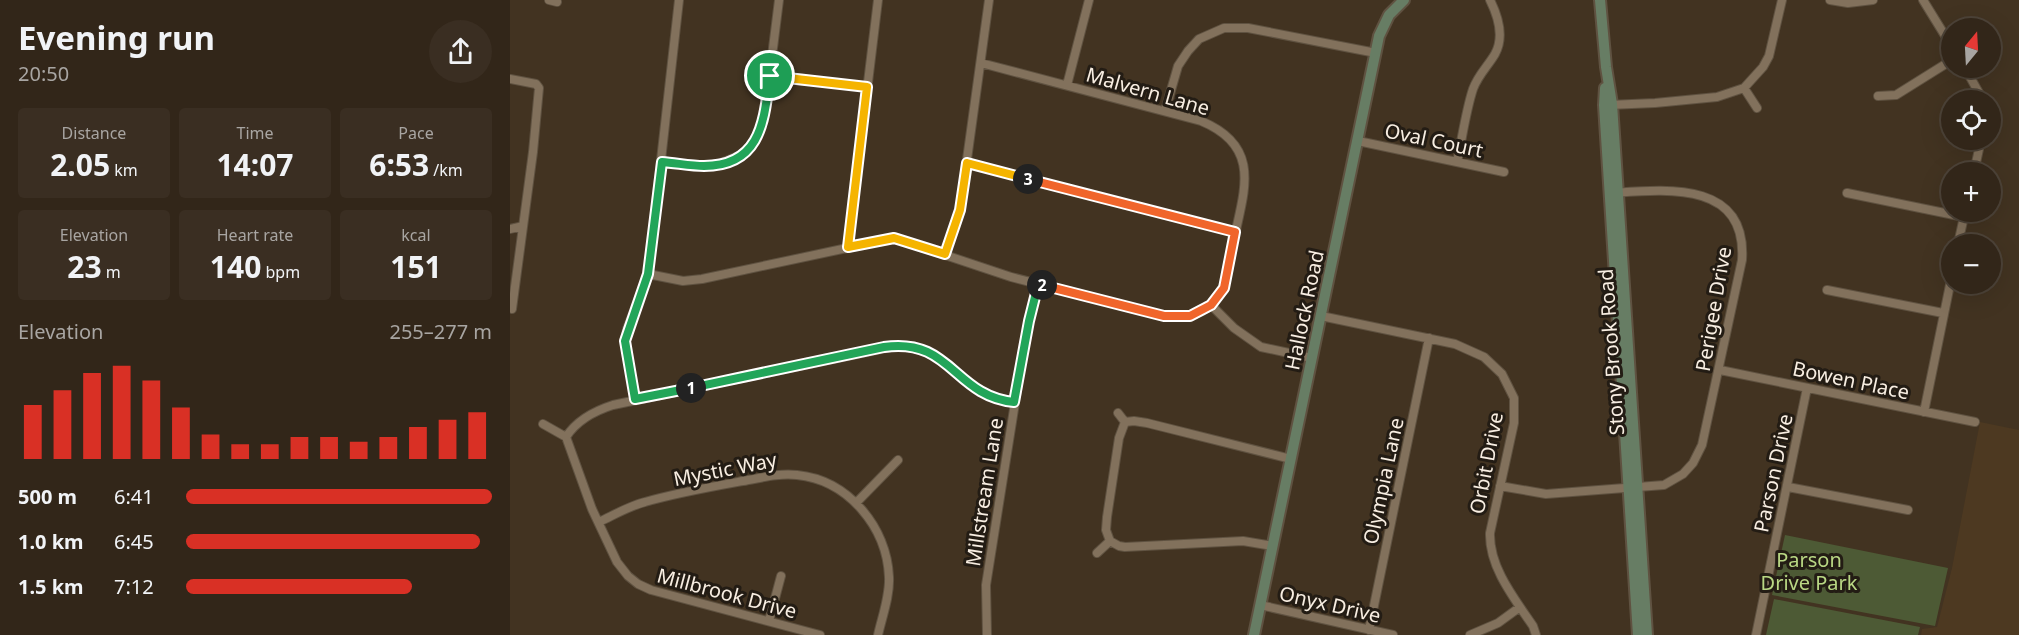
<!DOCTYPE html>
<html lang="en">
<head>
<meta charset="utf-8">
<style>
  :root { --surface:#322619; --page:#3a2e22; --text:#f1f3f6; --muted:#a8a5a2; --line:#4d4338; --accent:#d93025 }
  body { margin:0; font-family:"Noto Sans",sans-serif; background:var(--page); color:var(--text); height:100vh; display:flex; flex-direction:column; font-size:22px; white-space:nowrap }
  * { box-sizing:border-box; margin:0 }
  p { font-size:20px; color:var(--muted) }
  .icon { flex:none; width:33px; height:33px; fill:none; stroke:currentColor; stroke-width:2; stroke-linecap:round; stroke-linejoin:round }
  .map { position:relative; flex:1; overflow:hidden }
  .drawer { display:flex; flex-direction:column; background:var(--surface); width:510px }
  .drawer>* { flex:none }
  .needle { width:39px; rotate:18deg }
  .tools { position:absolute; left:1431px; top:18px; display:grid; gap:12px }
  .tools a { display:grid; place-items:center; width:60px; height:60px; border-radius:50%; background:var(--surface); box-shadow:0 6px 24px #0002,0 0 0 2px var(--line); font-size:30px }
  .pin { position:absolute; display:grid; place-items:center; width:51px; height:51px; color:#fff; margin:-26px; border:3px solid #fff; border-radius:50%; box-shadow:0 2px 6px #0007 }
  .km { position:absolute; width:30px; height:30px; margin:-15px; border-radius:50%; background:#222; color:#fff; font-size:16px; line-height:30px; text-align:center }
  .round { display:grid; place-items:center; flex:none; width:63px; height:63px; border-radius:32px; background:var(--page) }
  .summary { display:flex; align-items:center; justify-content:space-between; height:102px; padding:0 18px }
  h1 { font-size:33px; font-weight:700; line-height:45px }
  .metrics { display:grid; grid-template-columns:repeat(3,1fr); gap:9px; height:102px; padding:6px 18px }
  .metrics div { display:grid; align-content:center; border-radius:6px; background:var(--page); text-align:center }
  .metrics b { font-size:30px; font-weight:700 }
  .metrics small { font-size:16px; font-weight:400 }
  .metrics p { font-size:16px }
  .chart { height:168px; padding:12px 18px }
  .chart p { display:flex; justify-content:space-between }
  .chart svg { width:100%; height:108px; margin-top:6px; stroke:var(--accent); stroke-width:6 }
  ul { padding:0 18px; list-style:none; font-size:20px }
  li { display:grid; grid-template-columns:96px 72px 1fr; align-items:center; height:45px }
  li i { height:15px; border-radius:8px; background:var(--accent) }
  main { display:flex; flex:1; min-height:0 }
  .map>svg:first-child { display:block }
  .built { fill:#4d3921 }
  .green { fill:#4d5a35 }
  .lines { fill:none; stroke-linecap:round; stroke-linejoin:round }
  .street-casing { stroke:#5f5241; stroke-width:10 }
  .secondary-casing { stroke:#5f5241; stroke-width:14 }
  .street { stroke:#82715c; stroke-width:8 }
  .secondary { stroke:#677d64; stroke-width:10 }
  .split-1-casing { stroke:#fff; stroke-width:12 }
  .split-2-casing { stroke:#fff; stroke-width:12 }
  .split-3-casing { stroke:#fff; stroke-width:12 }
  .split-4-casing { stroke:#fff; stroke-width:12 }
  .split-1 { stroke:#22a559; stroke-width:8 }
  .split-2 { stroke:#22a559; stroke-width:8 }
  .split-3 { stroke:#f0652b; stroke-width:8 }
  .split-4 { stroke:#f5b400; stroke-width:8 }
  .labels { text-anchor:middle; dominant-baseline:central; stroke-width:6; stroke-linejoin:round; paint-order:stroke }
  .street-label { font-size:20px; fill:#f8eee2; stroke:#231c14 }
  .park-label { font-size:20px; fill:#b9d784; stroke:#231c14 }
</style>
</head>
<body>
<main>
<section class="drawer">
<div class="summary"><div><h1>Evening run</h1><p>20:50</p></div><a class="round"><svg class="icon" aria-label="share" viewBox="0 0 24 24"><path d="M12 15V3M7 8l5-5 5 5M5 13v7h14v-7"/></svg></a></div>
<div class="metrics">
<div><p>Distance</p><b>2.05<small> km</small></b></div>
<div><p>Time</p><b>14:07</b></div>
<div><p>Pace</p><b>6:53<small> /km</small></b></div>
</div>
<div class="metrics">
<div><p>Elevation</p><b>23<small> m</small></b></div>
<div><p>Heart rate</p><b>140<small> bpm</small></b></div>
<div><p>kcal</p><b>151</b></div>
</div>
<div class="chart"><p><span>Elevation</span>255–277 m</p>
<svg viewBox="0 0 160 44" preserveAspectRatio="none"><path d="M5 44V22M15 44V16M25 44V9M35 44V6M45 44V12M55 44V23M65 44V34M75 44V38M85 44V38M95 44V35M105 44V35M115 44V37M125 44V35M135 44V31M145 44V28M155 44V25"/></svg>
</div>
<ul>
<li><b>500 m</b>6:41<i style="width:100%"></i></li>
<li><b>1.0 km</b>6:45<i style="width:96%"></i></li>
<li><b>1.5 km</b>7:12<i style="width:74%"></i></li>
</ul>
</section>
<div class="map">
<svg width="1509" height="635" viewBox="0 0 1509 635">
  <rect width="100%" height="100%" fill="#423321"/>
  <!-- built -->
  <path class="built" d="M1470 422 1509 430V635H1411L1412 629 1427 627 1442 568Z"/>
  <!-- green -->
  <path class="green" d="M1275 535 1438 568 1425 626 1262 595Z
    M1264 599 1410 627 1408 635H1256Z"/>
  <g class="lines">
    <defs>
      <path id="street" d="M39 0 47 2
        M1320 0 1338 3 1363 0
        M1413 0 1442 47
        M1455 68 1473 100
        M260 76 357 87
        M0 79 26 84 29 88 23 152 2 309
        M557 85 579 0
        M1234 88 1247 108
        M1368 96 1386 95 1442 60
        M1099 105 1145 103 1207 97 1234 88 1253 67 1259 56 1272 0
        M655 111 668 66 678 51 689 39 714 28H738L866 53
        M848 141 994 172
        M152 162 194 166 209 164 231 155 244 142 254 120 269 0
        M947 162C952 139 956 110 963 89 968 75 978 66 985 54 995 36 988 16 980 0
        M457 163 725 232
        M1464 172 1471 140
        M1337 193 1454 217
        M0 229 13 226
        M1448 244 1455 212
        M338 247 368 0
        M435 254 450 210 479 0
        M138 274 173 281 192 279 384 238 501 277 654 316C671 317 689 317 702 304 718 288 719 265 723 244 733 193 754 147 691 121L471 63
        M1317 290 1433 313
        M701 305 724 328 751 347 802 358
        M811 316 945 344 974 357 992 374 1004 398V423L980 533C979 567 1004 598 1023 626L1026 635
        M1210 370 1465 422
        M125 399 115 341 117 329 138 274 140 258 169 0
        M1414 412 1442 275
        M608 413 615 422
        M615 422 624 421 637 423 781 459
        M33 424 56 437 82 509 107 562 118 576 128 584 141 590 310 635
        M56 437C67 420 84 411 103 405L385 346C444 346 448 396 504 402
        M990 486 1036 494 1154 485 1173 474 1183 463 1192 445 1232 260C1237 182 1160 189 1104 193
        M1278 487 1398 510
        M346 503 388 460
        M89 522C104 515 119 506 135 502 166 493 200 487 233 481 251 478 268 473 287 475 338 480 377 527 379 577 380 596 372 617 368 635
        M600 541 609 546 615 547 733 541 763 546
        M600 541 596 530 597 517 609 438 615 422
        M587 553 600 541
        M750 605 883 635
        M259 621 271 576
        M859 630 919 338
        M477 635 476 585 515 340 528 285
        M960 635 988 623 1010 607
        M1246 635 1297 388"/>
      <path id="secondary" d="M1090 0 1096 67 1102 104 1137 635
        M1095 88 1094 105 1128 635
        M744 635 869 36 879 15 894 0"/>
    </defs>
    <!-- street casing -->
    <use href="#street" class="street-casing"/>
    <!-- secondary casing -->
    <use href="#secondary" class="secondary-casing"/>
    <!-- street -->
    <use href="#street" class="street"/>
    <!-- secondary -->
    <use href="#secondary" class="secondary"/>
  </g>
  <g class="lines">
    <defs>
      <path id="split-1" d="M181 388 125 399 115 341 138 274 152 162C166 163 181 166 194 166 252 166 254 119 260 76"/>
      <path id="split-2" d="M181 388 374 347C441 337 444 396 504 402L519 321 528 285H532"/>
      <path id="split-3" d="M518 179 725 232 714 288 701 305 680 316H654L532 285"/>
      <path id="split-4" d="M260 76 357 87 338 247 384 238 435 254 450 210 457 163 518 179"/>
    </defs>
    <!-- split-1 casing -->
    <use href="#split-1" class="split-1-casing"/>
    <!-- split-2 casing -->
    <use href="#split-2" class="split-2-casing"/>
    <!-- split-3 casing -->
    <use href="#split-3" class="split-3-casing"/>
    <!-- split-4 casing -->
    <use href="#split-4" class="split-4-casing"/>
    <!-- split-1 -->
    <use href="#split-1" class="split-1"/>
    <!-- split-2 -->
    <use href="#split-2" class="split-2"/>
    <!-- split-3 -->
    <use href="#split-3" class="split-3"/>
    <!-- split-4 -->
    <use href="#split-4" class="split-4"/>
  </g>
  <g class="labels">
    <!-- street labels -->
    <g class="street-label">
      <text transform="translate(638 91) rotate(16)">Malvern Lane</text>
      <text transform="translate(924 140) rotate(12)">Oval Court</text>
      <text transform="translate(1203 309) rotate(-80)">Perigee Drive</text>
      <text transform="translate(794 310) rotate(-78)">Hallock Road</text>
      <text transform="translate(1101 352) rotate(-94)">Stony Brook Road</text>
      <text transform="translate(1341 380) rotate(12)">Bowen Place</text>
      <text transform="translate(976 463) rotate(-79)">Orbit Drive</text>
      <text transform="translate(215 469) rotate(-11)">Mystic Way</text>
      <text transform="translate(1263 473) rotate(-78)">Parson Drive</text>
      <text transform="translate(873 481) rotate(-78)">Olympia Lane</text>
      <text transform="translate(474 492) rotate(-81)">Millstream Lane</text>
      <text transform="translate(217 593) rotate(15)">Millbrook Drive</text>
      <text transform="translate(820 604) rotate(13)">Onyx Drive</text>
    </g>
    <!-- park labels -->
    <g class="park-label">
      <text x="1299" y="559">Parson<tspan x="1299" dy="23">Drive Park</tspan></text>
    </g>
  </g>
</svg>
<div class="tools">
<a><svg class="needle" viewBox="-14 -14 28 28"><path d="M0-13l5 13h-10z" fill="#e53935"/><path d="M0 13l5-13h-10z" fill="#a8a5a2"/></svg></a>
<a><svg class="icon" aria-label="locate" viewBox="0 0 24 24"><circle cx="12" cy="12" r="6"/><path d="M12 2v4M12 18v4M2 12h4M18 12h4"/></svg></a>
<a>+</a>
<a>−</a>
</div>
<div class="pin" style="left:260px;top:76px;background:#1e9e55"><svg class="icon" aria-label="arrive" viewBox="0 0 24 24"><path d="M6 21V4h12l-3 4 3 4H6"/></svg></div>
<b class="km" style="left:181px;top:388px">1</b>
<b class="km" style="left:532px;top:285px">2</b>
<b class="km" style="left:518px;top:179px">3</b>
</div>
</main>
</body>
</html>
